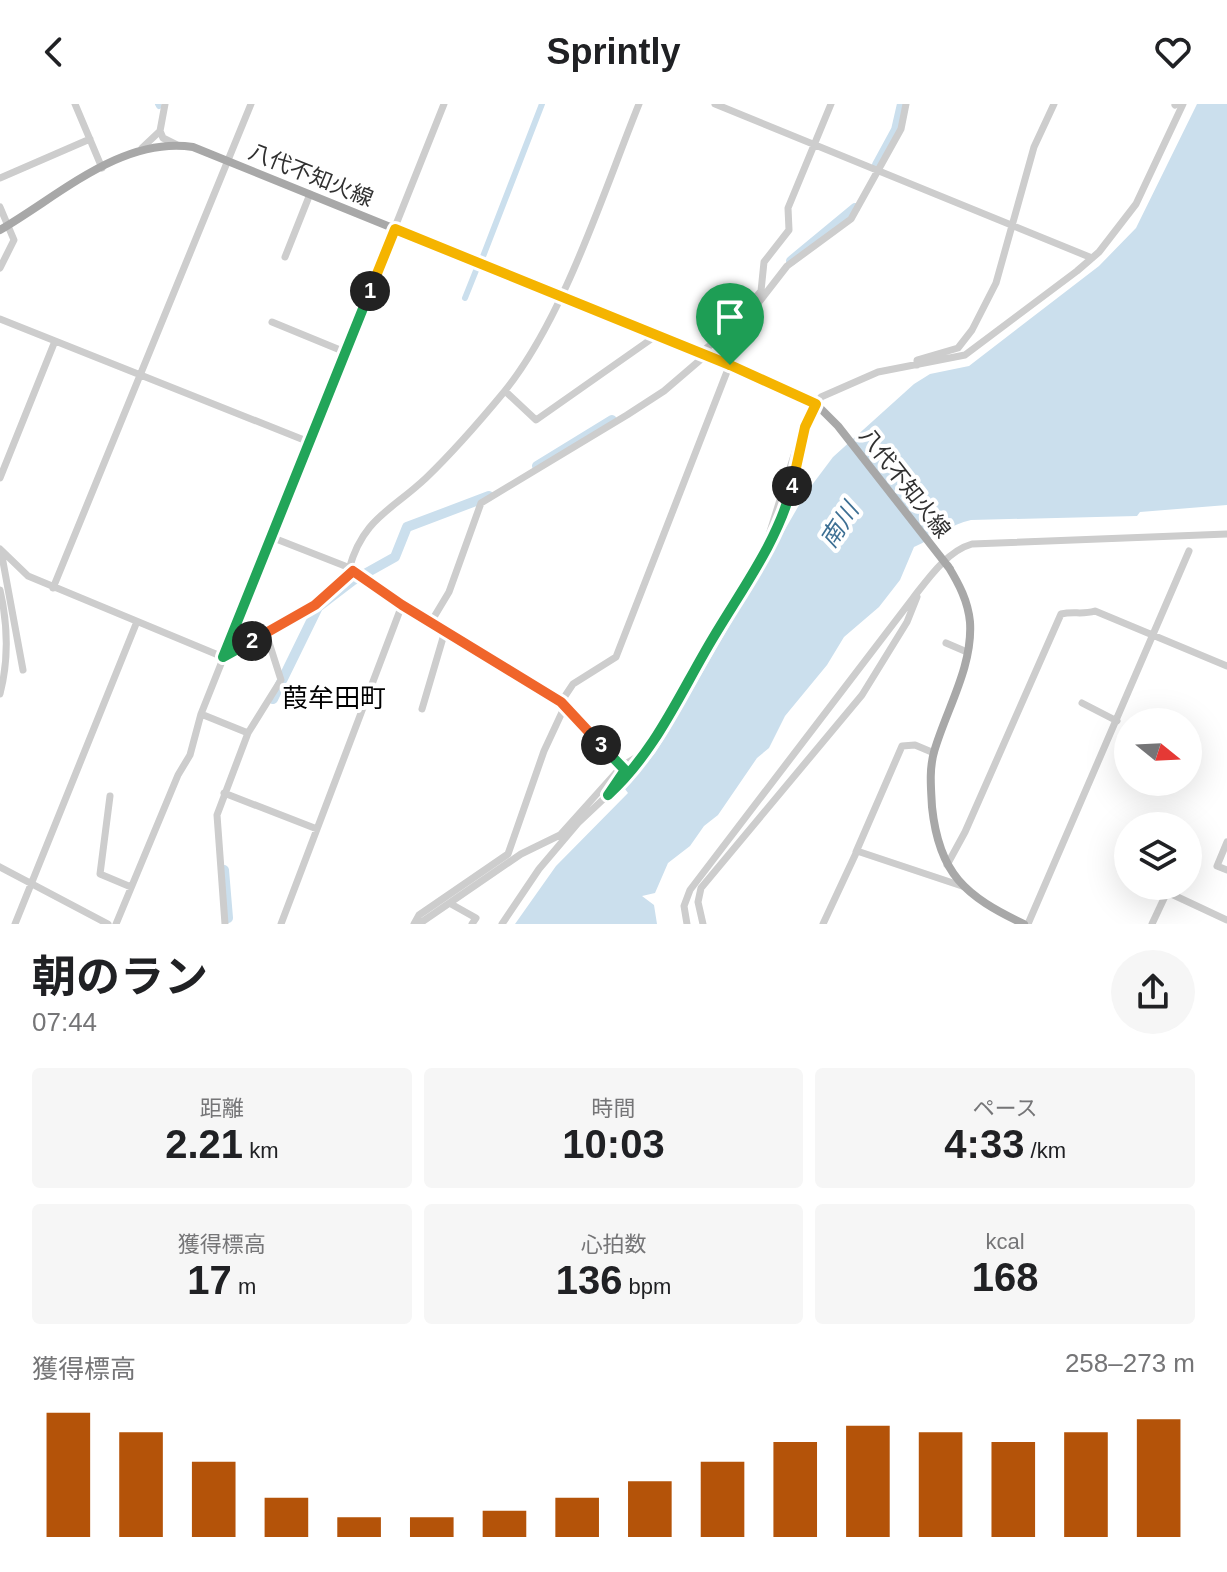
<!DOCTYPE html>
<html lang="ja">
<head>
<meta charset="utf-8">
<style>
  :root { --surface:#fff; --page:#f6f6f6; --text:#202124; --muted:#757577; --accent:#b45309 }
  body { margin:0; font-family:Helvetica,"Noto Sans JP",sans-serif; background:var(--page); color:var(--text); height:100vh; display:flex; flex-direction:column; font-size:30px; white-space:nowrap }
  * { box-sizing:border-box; margin:0 }
  p { font-size:26px; color:var(--muted) }
  .icon { flex:none; width:44px; height:44px; fill:none; stroke:currentColor; stroke-width:2; stroke-linecap:round; stroke-linejoin:round }
  .map { position:relative; height:820px; overflow:hidden }
  .sheet { display:flex; flex-direction:column; background:var(--surface); flex:1 }
  .sheet>* { flex:none }
  .needle { width:52px; rotate:108deg }
  .tools { position:absolute; left:1114px; top:604px; display:grid; gap:16px }
  .tools a { display:grid; place-items:center; width:88px; height:88px; border-radius:50%; background:var(--surface); box-shadow:0 8px 32px #0002; font-size:40px }
  .pin { position:absolute; display:grid; place-items:center; width:68px; height:68px; color:#fff; margin:-82px -34px; border-radius:50% 50% 50% 0; rotate:-45deg; box-shadow:0 0 8px #0007 }
  .pin .icon { rotate:45deg }
  .km { position:absolute; width:40px; height:40px; margin:-20px; border-radius:50%; background:#222; color:#fff; font-size:22px; line-height:40px; text-align:center }
  .round { display:grid; place-items:center; flex:none; width:84px; height:84px; border-radius:42px; background:var(--page) }
  .summary { display:flex; align-items:center; justify-content:space-between; height:136px; padding:0 32px }
  h1 { font-size:44px; font-weight:700; line-height:60px }
  .figures { display:grid; grid-template-columns:repeat(3,1fr); gap:12px; height:136px; padding:8px 32px }
  .figures div { display:grid; align-content:center; border-radius:8px; background:var(--page); text-align:center }
  .figures b { font-size:40px; font-weight:700 }
  .figures small { font-size:22px; font-weight:400 }
  .figures p { font-size:22px }
  .chart { height:224px; padding:16px 32px }
  .chart p { display:flex; justify-content:space-between }
  .chart svg { width:100%; height:144px; margin-top:8px; stroke:var(--accent); stroke-width:6 }
  header { display:flex; justify-content:space-between; align-items:center; height:104px; padding:0 32px; background:var(--surface); font-size:36px; font-weight:700 }
  .map>svg:first-child { display:block }
  .water { fill:#cbdfed }
  .lines { fill:none; stroke-linecap:round; stroke-linejoin:round }
  .canal { stroke:#cbdfed; stroke-width:6 }
  .river { stroke:#cbdfed; stroke-width:10 }
  .minor { stroke:#cdcdcd; stroke-width:7 }
  .major { stroke:#a8a8a8; stroke-width:8 }
  .split-1-casing { stroke:#fff; stroke-width:16 }
  .split-2-casing { stroke:#fff; stroke-width:16 }
  .split-3-casing { stroke:#fff; stroke-width:16 }
  .split-4-casing { stroke:#fff; stroke-width:16 }
  .split-5-casing { stroke:#fff; stroke-width:16 }
  .split-1 { stroke:#f5b400; stroke-width:10 }
  .split-2 { stroke:#22a559; stroke-width:10 }
  .split-3 { stroke:#f0652b; stroke-width:10 }
  .split-4 { stroke:#22a559; stroke-width:10 }
  .split-5 { stroke:#f5b400; stroke-width:10 }
  .labels { text-anchor:middle; dominant-baseline:central; stroke-width:8; stroke-linejoin:round; paint-order:stroke }
  .street-label { font-size:22px; fill:#303030; stroke:#fff }
  .water-label { font-size:24px; font-style:italic; fill:#3d6f93; stroke:#fff }
  .quarter-label { font-size:26px; fill:#000; stroke:#fff }
</style>
</head>
<body>
<header><svg class="icon" aria-label="back" viewBox="0 0 24 24"><path d="M15 5l-7 7 7 7"/></svg>Sprintly<svg class="icon" aria-label="heart" viewBox="0 0 24 24"><path d="M12 20l-8-8c-3-5 5-10 8-4 3-6 11-1 8 4z"/></svg></header>
<div class="map">
<svg width="1227" height="820" viewBox="0 0 1227 820">
  <rect width="100%" height="100%" fill="#fff"/>
  <!-- water -->
  <path class="water" d="M1197 0H1227V401L1140 408 1137 412 971 416C951 420 934 434 914 443L900 476 879 503 844 533 827 561 785 612 769 644 757 654 718 711 704 722 690 742 668 759 655 789 642 792 654 801 657 820H515L556 762 628 689 625 685 655 649 670 625 673 612 678 611 806 389 833 353 914 280 930 270 969 262 1099 162 1136 124Z"/>
  <g class="lines">
    <!-- canal -->
    <path class="canal" d="M158 0 159 2
      M482 155 542 0
      M465 194 477 164"/>
    <!-- river -->
    <path class="river" d="M877 61 896 26 902 0
      M791 157 855 104
      M537 362 612 316
      M273 595 318 503 352 477 395 453 407 423 489 392
      M224 766 228 814"/>
    <!-- minor -->
    <path class="minor" d="M75 0 102 64
      M715 0 1092 154
      M1175 1 1176 0
      M160 27 163 34 177 41
      M142 44 160 27 165 0
      M0 74 90 35
      M0 103 14 136 0 164
      M285 153 310 90
      M0 215 309 338
      M272 218 345 248
      M701 249 730 224 761 187 764 158 789 126 788 104 831 0
      M917 261V256L958 244 972 226 996 179 1034 43 1054 0
      M505 287 536 316 657 231
      M0 374 55 237
      M271 433 345 462 561 598 625 666 609 686
      M768 434 800 332
      M0 445 28 472 223 553 315 501 353 467
      M1 447 23 566
      M349 465C363 414 391 407 426 374 453 348 480 317 504 288 564 214 603 89 639 0
      M53 484 251 0
      M0 486C8 521 9 555 0 590
      M431 518 449 488 481 399 627 311 664 287 706 251
      M946 539 967 548
      M561 598 573 580 616 553 749 211 787 162 851 115 901 25 906 0
      M1082 599 1117 617
      M422 605 445 527
      M201 610 248 629
      M224 689 317 725
      M110 692 100 770 131 783
      M1227 738 1217 762 1227 766
      M856 748 902 642 915 641 934 649
      M947 761 965 728 1061 510C1074 507 1082 511 1095 507L1227 562
      M0 763 108 820
      M451 800 476 814 472 820
      M15 820 136 520
      M116 820 178 671 190 651 201 610 444 0
      M225 820 217 711 248 629 281 576 266 529
      M281 820 402 501
      M414 820 419 811 508 750 544 647 564 604
      M419 820 521 750 560 731 622 662 642 650
      M502 820 539 765 578 719 629 671 674 606 780 419 805 323 821 293 878 268 965 251 1077 167 1099 148 1136 100 1183 0
      M687 820 684 802 690 786 913 494C928 475 947 447 972 440L1227 430
      M703 820 698 798 701 784 862 591 907 518 917 493
      M823 820 857 747 962 782
      M1028 820 1189 447
      M1152 820 1167 788 1227 816"/>
    <!-- major -->
    <path class="major" d="M0 126C59 92 122 32 193 43L701 249 816 300 838 322 950 465
      M948 462C959 480 968 497 970 518 973 563 946 606 934 648 929 666 931 684 932 703 939 770 965 792 1024 820"/>
  </g>
  <g class="lines">
    <defs>
      <path id="split-1" d="M370 187 395 125 730 261"/>
      <path id="split-2" d="M252 537 223 553 370 187"/>
      <path id="split-3" d="M252 537 315 501 353 467 402 501 561 598 601 641"/>
      <path id="split-4" d="M601 641 625 666 608 691C656 647 680 589 713 534 742 485 778 437 792 382"/>
      <path id="split-5" d="M730 261 816 300 805 323 792 382"/>
    </defs>
    <!-- split-1 casing -->
    <use href="#split-1" class="split-1-casing"/>
    <!-- split-2 casing -->
    <use href="#split-2" class="split-2-casing"/>
    <!-- split-3 casing -->
    <use href="#split-3" class="split-3-casing"/>
    <!-- split-4 casing -->
    <use href="#split-4" class="split-4-casing"/>
    <!-- split-5 casing -->
    <use href="#split-5" class="split-5-casing"/>
    <!-- split-1 -->
    <use href="#split-1" class="split-1"/>
    <!-- split-2 -->
    <use href="#split-2" class="split-2"/>
    <!-- split-3 -->
    <use href="#split-3" class="split-3"/>
    <!-- split-4 -->
    <use href="#split-4" class="split-4"/>
    <!-- split-5 -->
    <use href="#split-5" class="split-5"/>
  </g>
  <g class="labels">
    <!-- street labels -->
    <g class="street-label">
      <text transform="translate(311 71) rotate(22)">八代不知火線</text>
      <text transform="translate(905 379) rotate(52)">八代不知火線</text>
    </g>
    <!-- water labels -->
    <g class="water-label">
      <text transform="translate(839 421) rotate(-57)">南川</text>
    </g>
    <!-- quarter labels -->
    <g class="quarter-label">
      <text x="334" y="594">葭牟田町</text>
    </g>
  </g>
</svg>
<div class="tools">
<a><svg class="needle" viewBox="-14 -14 28 28"><path d="M0-13l5 13h-10z" fill="#e53935"/><path d="M0 13l5-13h-10z" fill="#757577"/></svg></a>
<a><svg class="icon" aria-label="layers" viewBox="0 0 24 24"><path d="M12 4l9 5-9 5-9-5zM3 14l9 5 9-5"/></svg></a>
</div>
<div class="pin" style="left:730px;top:261px;background:#1e9e55"><svg class="icon" aria-label="arrive" viewBox="0 0 24 24"><path d="M6 21V4h12l-3 4 3 4H6"/></svg></div>
<b class="km" style="left:370px;top:187px">1</b>
<b class="km" style="left:252px;top:537px">2</b>
<b class="km" style="left:601px;top:641px">3</b>
<b class="km" style="left:792px;top:382px">4</b>
</div>
<section class="sheet">
<div class="summary"><div><h1>朝のラン</h1><p>07:44</p></div><a class="round"><svg class="icon" aria-label="share" viewBox="0 0 24 24"><path d="M12 15V3M7 8l5-5 5 5M5 13v7h14v-7"/></svg></a></div>
<div class="figures">
<div><p>距離</p><b>2.21<small> km</small></b></div>
<div><p>時間</p><b>10:03</b></div>
<div><p>ペース</p><b>4:33<small> /km</small></b></div>
</div>
<div class="figures">
<div><p>獲得標高</p><b>17<small> m</small></b></div>
<div><p>心拍数</p><b>136<small> bpm</small></b></div>
<div><p>kcal</p><b>168</b></div>
</div>
<div class="chart"><p><span>獲得標高</span>258–273 m</p>
<svg viewBox="0 0 160 44" preserveAspectRatio="none"><path d="M5 44V6M15 44V12M25 44V21M35 44V32M45 44V38M55 44V38M65 44V36M75 44V32M85 44V27M95 44V21M105 44V15M115 44V10M125 44V12M135 44V15M145 44V12M155 44V8"/></svg>
</div>
</section>
</body>
</html>
